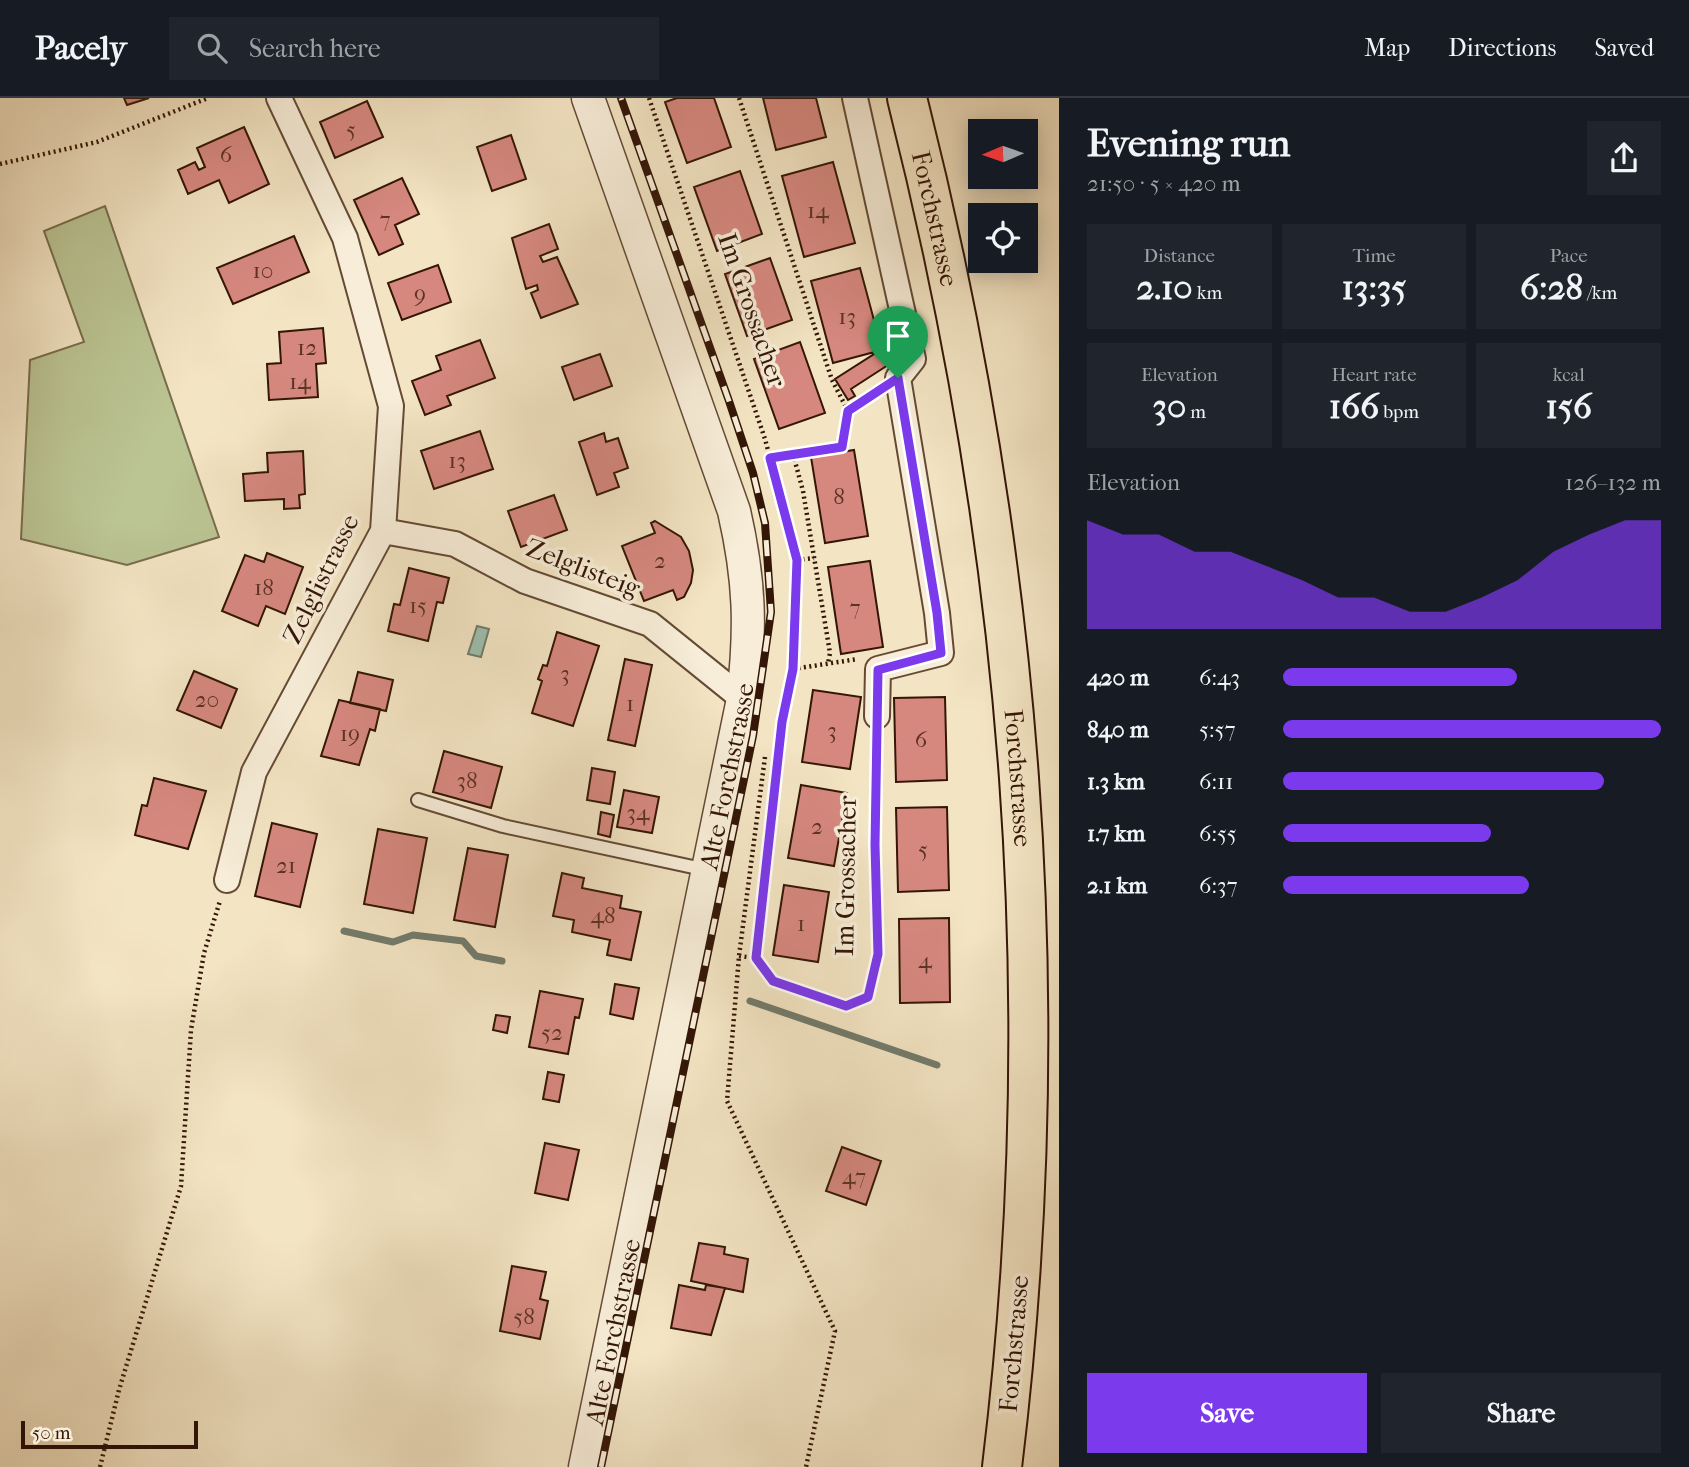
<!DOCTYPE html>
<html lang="en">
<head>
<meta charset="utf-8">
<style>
  :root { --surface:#171b24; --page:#20242c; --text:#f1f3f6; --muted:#9ea1a6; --line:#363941; --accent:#7c3aed }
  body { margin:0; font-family:"IM FELL French Canon",serif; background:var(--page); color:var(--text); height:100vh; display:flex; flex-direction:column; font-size:26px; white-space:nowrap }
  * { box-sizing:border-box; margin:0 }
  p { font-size:23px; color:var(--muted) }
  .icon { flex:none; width:38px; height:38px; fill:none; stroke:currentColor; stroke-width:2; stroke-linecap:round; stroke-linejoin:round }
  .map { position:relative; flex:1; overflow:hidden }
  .details { display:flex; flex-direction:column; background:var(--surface); width:630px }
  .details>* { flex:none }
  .needle { width:46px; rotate:268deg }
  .fabs { position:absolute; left:968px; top:21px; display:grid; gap:14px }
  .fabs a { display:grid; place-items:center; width:70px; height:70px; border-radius:0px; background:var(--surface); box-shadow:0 4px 18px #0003; font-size:35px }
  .scale { position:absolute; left:21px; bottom:18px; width:177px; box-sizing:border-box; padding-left:7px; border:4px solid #341606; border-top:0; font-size:19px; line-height:24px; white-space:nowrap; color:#341606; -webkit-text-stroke:5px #f7edd8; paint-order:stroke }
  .pin { position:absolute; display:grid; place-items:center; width:60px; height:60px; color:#fff; margin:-72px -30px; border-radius:50% 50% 50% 0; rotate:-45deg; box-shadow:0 0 7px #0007 }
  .pin .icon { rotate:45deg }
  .round { display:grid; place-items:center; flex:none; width:74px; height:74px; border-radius:0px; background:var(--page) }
  .overview { display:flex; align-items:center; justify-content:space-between; height:119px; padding:0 28px }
  h1 { font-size:38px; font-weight:700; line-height:52px }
  .stats { display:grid; grid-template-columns:repeat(3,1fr); gap:10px; height:119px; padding:7px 28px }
  .stats div { display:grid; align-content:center; border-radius:0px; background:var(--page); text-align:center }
  .stats b { font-size:35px; font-weight:700 }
  .stats small { font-size:19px; font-weight:400 }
  .stats p { font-size:19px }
  .chart { height:196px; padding:14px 28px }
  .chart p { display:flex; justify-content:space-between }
  .chart svg { width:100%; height:126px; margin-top:7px; fill:var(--accent); opacity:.7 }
  .cta { display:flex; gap:14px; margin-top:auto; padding:14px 28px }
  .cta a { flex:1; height:80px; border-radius:0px; background:var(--accent); color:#fff; font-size:28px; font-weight:700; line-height:80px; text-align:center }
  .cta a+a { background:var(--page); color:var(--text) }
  ul { padding:0 28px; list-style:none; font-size:23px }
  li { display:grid; grid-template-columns:112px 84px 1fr; align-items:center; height:52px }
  li i { height:18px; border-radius:9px; background:var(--accent) }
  header { display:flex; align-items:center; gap:42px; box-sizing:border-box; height:98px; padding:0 35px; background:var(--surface); border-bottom:2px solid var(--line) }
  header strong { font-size:33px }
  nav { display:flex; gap:38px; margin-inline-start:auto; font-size:24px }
  .search { width:490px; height:63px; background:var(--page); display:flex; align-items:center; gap:18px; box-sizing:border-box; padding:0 24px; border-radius:0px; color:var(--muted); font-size:26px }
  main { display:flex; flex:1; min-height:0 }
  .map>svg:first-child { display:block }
  .green { fill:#bbc493; stroke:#786d4c; stroke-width:2 }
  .water { fill:#9cbfaf; stroke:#727b6b; stroke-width:2 }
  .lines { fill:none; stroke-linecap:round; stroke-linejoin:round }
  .stream { stroke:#727b6b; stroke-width:7 }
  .building { fill:#d6887f; stroke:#341606; stroke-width:2 }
  .service-casing { stroke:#644a35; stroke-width:16 }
  .minor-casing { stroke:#644a35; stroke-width:28 }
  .tertiary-casing { stroke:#644a35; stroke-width:35 }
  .trunk-casing { stroke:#341606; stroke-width:42 }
  .path { stroke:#341606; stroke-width:4.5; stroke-dasharray:2 3.5; stroke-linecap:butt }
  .service { stroke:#f7edd8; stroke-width:12 }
  .minor { stroke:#f7edd8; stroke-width:24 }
  .tertiary { stroke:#f7edd8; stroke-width:32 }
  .trunk { stroke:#f3e4c3; stroke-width:38 }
  .rail-casing { stroke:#341606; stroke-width:8 }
  .rail { stroke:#f7edd8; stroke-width:5; stroke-dasharray:16; stroke-linecap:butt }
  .route-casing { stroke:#fff; stroke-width:14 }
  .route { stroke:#7c3aed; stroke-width:9 }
  .labels { text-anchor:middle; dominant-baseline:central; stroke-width:7; stroke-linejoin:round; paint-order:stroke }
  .number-label { font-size:23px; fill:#5c3224 }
  .street-label { font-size:26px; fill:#341606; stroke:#f7edd8 }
</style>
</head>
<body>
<header>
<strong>Pacely</strong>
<div class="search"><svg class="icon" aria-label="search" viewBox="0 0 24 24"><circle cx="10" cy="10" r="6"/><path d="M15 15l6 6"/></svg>Search here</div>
<nav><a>Map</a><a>Directions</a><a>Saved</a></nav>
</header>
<main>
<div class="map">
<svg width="1059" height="1369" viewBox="0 0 1059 1369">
  <rect width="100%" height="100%" fill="#f3e4c3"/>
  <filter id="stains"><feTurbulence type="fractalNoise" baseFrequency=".00286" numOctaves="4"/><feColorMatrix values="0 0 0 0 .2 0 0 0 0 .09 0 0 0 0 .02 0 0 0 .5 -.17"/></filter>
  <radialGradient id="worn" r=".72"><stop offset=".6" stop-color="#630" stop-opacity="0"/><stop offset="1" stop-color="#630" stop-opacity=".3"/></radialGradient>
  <!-- green -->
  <path class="green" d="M105 108 219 439 127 467 21 441 30 262 84 244 44 133Z"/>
  <!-- water -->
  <path class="water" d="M477 528 489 531 481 559 468 556Z"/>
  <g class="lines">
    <!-- stream -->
    <path class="stream" d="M344 833 393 844 413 837 463 843 476 858 502 863
      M750 903 937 967"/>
  </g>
  <!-- building -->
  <path class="building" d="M124 0H149L127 7Z
    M677 0H714L731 49 687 65 665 4Z
    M763 0H816L826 39 776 52Z
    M367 3 383 39 335 60 320 24Z
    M244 29 269 86 229 105 219 82 188 96 178 72 195 64 199 72 205 69 197 50Z
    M511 37 526 81 492 93 477 49Z
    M833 64 855 145 804 159 782 78Z
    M740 73 762 136 717 153 694 89Z
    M402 80 419 116 395 127 403 146 379 157 354 102Z
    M549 126 558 151 540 158 543 164 557 159 578 206 541 220 531 195 538 192 537 187 526 191 512 140Z
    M294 138 309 174 233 206 217 170Z
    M770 160 792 222 747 238 725 176Z
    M438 167 451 204 402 222 388 185Z
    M860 170 882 252 833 265 811 183Z
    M323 230 326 265 316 266 318 299 269 302 267 266 281 265 279 234Z
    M480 242 495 280 447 298 451 307 425 317 412 283 441 272 436 258Z
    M800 244 825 315 779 331 754 261Z
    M879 253 888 267 851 291 855 298 848 302 835 281Z
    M600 256 612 288 574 302 562 269Z
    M480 333 493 371 434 391 421 353Z
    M604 335 606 344 618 340 628 370 614 375 619 389 597 397 579 344Z
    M854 352 868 438 825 445 811 359Z
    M303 353 305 396 299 397 300 410 284 411V401L245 403 243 376 268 374 267 355Z
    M554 397 567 432 521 449 508 413Z
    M655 423 681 439 689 453 693 472 691 485 684 499 677 502 673 492 644 503 622 448 655 435 651 425Z
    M267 455 303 469 285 516 266 508 258 528 222 513 245 457 264 464Z
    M870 463 883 549 841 556 828 469Z
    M409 470 449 480 443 505 437 504 428 543 388 533 394 506 400 507Z
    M557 534 599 548 573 628 532 615 542 583 538 581 543 567 547 568Z
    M625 561 652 567 635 648 608 642Z
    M194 573 237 591 221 630 177 612Z
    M358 574 393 582 386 613 350 605Z
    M813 592 861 599 850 671 802 664Z
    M945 599 947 682 896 684 894 600Z
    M339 602 380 611 375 633 370 631 359 667 321 658Z
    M444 653 502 669 491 710 433 694Z
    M592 670 615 674 610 706 587 702Z
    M154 680 206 693 188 751 135 737 142 707 147 708Z
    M801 687 847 695 834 768 788 760Z
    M624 692 659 699 652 735 617 729Z
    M947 709 949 792 898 794 896 710Z
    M601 714 614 717 610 739 598 736Z
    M272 725 317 736 300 809 255 798Z
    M378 731 427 740 413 815 364 806Z
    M468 750 508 757 495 829 454 822Z
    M562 775 584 780 582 790 622 798 620 810 641 814 631 862 607 857 610 842 572 834 574 822 553 818Z
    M784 787 829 794 818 864 773 857Z
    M949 820 950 904 900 905 899 821Z
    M615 886 639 890 633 921 610 916Z
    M540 893 583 901 579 920 575 919 568 956 529 949Z
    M496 917 510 919 507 935 493 932Z
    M548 974 564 977 559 1004 543 1001Z
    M545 1045 579 1052 568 1102 535 1095Z
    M842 1049 881 1063 866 1107 826 1093Z
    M699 1145 725 1149 724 1156 748 1161 743 1194 691 1183Z
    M512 1168 546 1174 540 1201 548 1203 540 1241 500 1233Z
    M679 1187 705 1192 706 1187 725 1190 711 1237 671 1230Z"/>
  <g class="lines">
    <defs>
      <path id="service" d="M418 702 503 728 707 772"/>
      <path id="minor" d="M855 0 913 261 898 280 937 515 941 555 878 571 877 618
        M383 433 455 446 525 483 650 526 743 601
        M227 782 254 674 383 433 391 308 345 140 279 0"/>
      <g id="tertiary">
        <path id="s1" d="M585 1369 743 601C751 530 750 483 734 413L588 0"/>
      </g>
      <g id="trunk">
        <path id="s2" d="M907 0C1022 454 1059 903 1002 1369"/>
      </g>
    </defs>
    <!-- service casing -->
    <use href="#service" class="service-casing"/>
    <!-- minor casing -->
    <use href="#minor" class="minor-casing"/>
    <!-- tertiary casing -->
    <use href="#tertiary" class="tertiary-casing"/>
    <!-- trunk casing -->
    <use href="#trunk" class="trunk-casing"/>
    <!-- path -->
    <path class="path" d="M649 0 765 341 797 462 793 571 782 624 756 860 773 883 846 908 868 899 878 856 877 639
      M739 0 832 282 848 313 877 294
      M0 66 97 44 208 0
      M793 356 803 393 830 555 828 566
      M770 360 842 349 848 313
      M797 462 814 460
      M793 571 858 561
      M765 659 739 858 727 1003 835 1233 806 1369
      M739 858 756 860
      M100 1369 119 1292 181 1088 191 932 204 855 220 803"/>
    <!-- service -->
    <use href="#service" class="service"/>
    <!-- minor -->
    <use href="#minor" class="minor"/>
    <!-- tertiary -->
    <use href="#tertiary" class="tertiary"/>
    <!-- trunk -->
    <use href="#trunk" class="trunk"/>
    <defs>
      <path id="rail" d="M601 1369 753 638 771 514 765 425 753 375 729 303 621 0"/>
    </defs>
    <!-- rail casing -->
    <use href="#rail" class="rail-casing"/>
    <!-- rail -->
    <use href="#rail" class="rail"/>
  </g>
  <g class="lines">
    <defs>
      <path id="route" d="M898 280 937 515 941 555 878 572 875 747 878 856 868 899 846 908 773 883 756 860 782 624 793 571 797 462 770 360 842 349 848 313Z"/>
    </defs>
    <!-- route casing -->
    <use href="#route" class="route-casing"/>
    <!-- route -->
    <use href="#route" class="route"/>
  </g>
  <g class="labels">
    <!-- number labels -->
    <g class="number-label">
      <text x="351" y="31">5</text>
      <text x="226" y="56">6</text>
      <text x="818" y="112">14</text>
      <text x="385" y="121">7</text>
      <text x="263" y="172">10</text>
      <text x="420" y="195">9</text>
      <text x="847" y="218">13</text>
      <text x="307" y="249">12</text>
      <text x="300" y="283">14</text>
      <text x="457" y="362">13</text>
      <text x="839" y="398">8</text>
      <text x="660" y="462">2</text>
      <text x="264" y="489">18</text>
      <text x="418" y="507">15</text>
      <text x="855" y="509">7</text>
      <text x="565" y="575">3</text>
      <text x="207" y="601">20</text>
      <text x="630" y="605">1</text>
      <text x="832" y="632">3</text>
      <text x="350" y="635">19</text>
      <text x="921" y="641">6</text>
      <text x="467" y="682">38</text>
      <text x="638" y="714">34</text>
      <text x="817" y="728">2</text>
      <text x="923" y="751">5</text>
      <text x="286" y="767">21</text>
      <text x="603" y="817">48</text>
      <text x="801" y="825">1</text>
      <text x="925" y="862">4</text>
      <text x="552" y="934">52</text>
      <text x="854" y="1078">47</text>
      <text x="524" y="1218">58</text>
    </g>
    <!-- street labels -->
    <g class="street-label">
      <text stroke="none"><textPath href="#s2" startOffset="124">Forchstrasse</textPath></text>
      <text transform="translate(752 212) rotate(71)">Im Grossacher</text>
      <text transform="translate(583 470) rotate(21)">Zelglisteig</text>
      <text transform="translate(321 481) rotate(-64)">Zelglistrasse</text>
      <text stroke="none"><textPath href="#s1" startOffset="705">Alte Forchstrasse</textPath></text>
      <text stroke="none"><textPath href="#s2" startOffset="690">Forchstrasse</textPath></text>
      <text transform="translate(846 778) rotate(-89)">Im Grossacher</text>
      <text stroke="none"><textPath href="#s1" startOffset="138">Alte Forchstrasse</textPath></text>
      <text transform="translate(1014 1246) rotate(-85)">Forchstrasse</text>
    </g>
  </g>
  <rect width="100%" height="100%" filter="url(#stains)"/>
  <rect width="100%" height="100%" fill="url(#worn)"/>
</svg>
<div class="fabs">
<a><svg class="needle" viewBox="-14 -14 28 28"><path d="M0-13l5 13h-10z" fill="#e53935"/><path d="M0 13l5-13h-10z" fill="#9ea1a6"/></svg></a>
<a><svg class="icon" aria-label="locate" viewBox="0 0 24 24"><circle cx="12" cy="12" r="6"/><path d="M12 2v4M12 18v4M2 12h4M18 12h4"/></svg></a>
</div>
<div class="scale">50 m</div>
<div class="pin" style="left:898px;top:280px;background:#1e9e55"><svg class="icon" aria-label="arrive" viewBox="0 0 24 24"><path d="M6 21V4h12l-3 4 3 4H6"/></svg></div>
</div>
<section class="details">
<div class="overview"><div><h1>Evening run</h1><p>21:50 · 5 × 420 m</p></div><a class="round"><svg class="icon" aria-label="share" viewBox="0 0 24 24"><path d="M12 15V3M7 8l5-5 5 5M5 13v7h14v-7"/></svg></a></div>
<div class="stats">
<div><p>Distance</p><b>2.10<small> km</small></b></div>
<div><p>Time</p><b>13:35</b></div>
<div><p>Pace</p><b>6:28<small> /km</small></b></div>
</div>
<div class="stats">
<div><p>Elevation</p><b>30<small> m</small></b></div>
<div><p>Heart rate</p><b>166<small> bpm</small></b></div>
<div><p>kcal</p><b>156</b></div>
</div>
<div class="chart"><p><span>Elevation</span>126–132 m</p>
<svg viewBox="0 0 160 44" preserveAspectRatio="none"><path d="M0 44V6L10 11L20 11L30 17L40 17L50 22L60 27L70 33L80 33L90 38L100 38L110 33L120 27L130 17L140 11L150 6L160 6V44z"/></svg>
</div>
<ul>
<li><b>420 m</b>6:43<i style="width:62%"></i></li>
<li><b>840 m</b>5:57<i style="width:100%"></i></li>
<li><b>1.3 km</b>6:11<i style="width:85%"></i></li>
<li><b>1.7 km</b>6:55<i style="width:55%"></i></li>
<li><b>2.1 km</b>6:37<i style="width:65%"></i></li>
</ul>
<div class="cta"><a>Save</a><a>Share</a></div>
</section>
</main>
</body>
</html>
